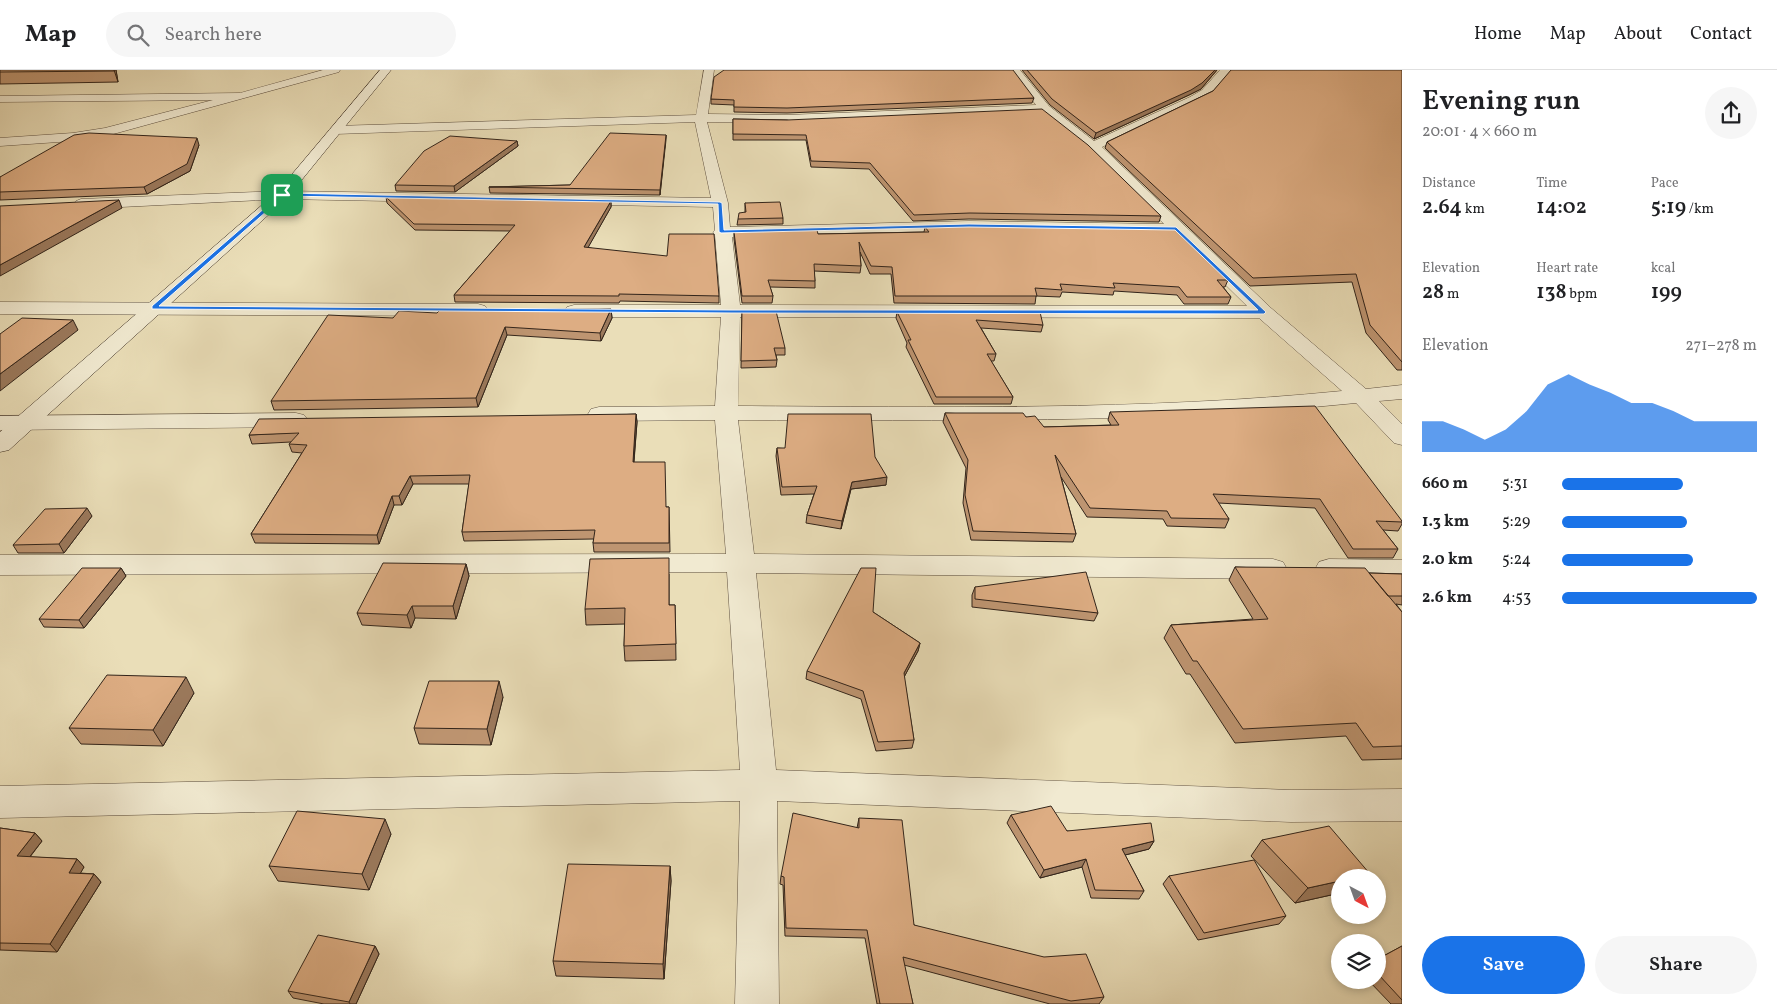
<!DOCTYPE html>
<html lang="en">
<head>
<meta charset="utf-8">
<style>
  :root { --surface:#fff; --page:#f6f6f6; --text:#202124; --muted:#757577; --line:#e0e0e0; --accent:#1a73e8 }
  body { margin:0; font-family:Vollkorn,serif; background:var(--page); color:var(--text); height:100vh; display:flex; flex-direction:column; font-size:19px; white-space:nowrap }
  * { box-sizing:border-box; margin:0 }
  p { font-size:16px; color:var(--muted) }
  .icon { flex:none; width:28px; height:28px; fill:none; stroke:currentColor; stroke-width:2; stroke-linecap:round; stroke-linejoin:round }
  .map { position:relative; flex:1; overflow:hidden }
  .details { display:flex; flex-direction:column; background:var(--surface); width:375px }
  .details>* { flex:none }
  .needle { width:32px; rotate:139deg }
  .buttons { position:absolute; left:1331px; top:799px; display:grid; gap:10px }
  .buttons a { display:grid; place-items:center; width:55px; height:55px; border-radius:50%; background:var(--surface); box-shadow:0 2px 8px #0003; font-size:25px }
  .pin { position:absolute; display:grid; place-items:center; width:42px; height:42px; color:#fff; margin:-21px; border-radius:10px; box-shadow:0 2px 8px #0006 }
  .round { display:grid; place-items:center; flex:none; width:52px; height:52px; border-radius:26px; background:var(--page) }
  .headline { display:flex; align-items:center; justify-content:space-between; height:85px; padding:0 20px }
  h1 { font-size:28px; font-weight:600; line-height:38px }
  .figures { display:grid; grid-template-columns:repeat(3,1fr); gap:8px; height:85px; padding:5px 20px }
  .figures div { display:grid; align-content:center }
  .figures b { font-size:21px; font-weight:600 }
  .figures small { font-size:14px; font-weight:400 }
  .figures p { font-size:14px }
  .chart { height:140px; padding:10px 20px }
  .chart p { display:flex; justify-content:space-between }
  .chart svg { width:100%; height:90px; margin-top:5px; fill:var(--accent); opacity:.7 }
  .cta { display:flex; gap:10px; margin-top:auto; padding:10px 20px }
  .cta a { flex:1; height:58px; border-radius:30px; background:var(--accent); color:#fff; font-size:20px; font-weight:600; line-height:58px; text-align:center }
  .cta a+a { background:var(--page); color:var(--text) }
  ul { padding:0 20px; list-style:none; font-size:16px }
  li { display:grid; grid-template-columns:80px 60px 1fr; align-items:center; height:38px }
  li i { height:12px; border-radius:6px; background:var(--accent) }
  header { display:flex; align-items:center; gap:30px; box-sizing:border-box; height:70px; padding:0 25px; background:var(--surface); border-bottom:1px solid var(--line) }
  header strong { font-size:24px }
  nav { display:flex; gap:28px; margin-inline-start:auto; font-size:18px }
  .search { width:350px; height:45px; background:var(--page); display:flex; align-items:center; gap:12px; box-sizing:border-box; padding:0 18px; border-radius:28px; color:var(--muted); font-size:19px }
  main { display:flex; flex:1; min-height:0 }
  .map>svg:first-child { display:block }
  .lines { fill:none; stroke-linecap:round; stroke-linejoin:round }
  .street-casing { stroke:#605242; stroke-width:1 }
  .secondary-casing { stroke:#32241a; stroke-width:1 }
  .street { fill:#f1ead1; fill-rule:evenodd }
  .secondary { fill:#f1ead1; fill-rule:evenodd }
  .wall { fill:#be9571; stroke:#32241a }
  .shaded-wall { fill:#9b795c; stroke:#32241a }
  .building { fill:#ddad83; stroke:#32241a }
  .route { fill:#1a73e8; stroke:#fff; fill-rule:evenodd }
</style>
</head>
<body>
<header>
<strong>Map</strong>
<div class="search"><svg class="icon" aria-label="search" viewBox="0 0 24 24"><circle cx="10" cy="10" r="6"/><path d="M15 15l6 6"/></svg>Search here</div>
<nav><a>Home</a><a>Map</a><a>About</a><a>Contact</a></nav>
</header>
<main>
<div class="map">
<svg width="1402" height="934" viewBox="0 0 1402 934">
  <rect width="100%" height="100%" fill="#eadeb8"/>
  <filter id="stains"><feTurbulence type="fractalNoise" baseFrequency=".004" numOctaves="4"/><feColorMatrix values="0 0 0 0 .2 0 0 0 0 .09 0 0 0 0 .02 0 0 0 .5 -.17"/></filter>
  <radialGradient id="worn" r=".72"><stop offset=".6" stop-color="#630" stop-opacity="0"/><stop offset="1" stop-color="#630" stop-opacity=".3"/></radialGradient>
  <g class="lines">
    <defs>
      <path id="street" d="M323 0H340L339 2 106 66 73 71 0 76V68L73 63 105 58 213 30 0 32V26L240 23Z
        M704 0H714L708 44 787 45 1036 35 1010 0H1020L1049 36 1094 71 1190 27 1202 20 1220 0H1231L1210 24 1102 77 1271 238 1366 319 1402 315V329L1379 331 1402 354V375L1394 373 1356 333C1151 354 944 350 738 350L754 484 1273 489 1283 492 1287 499 1283 506 1273 509 756 503 776 700 1291 720 1402 719V751L1291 752 777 731 779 934H735L740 731 0 748V716L740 700 727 502 0 505V485L726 484 715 350 599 351 591 349 588 344 591 339 599 337 715 336 721 247H574L567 245 564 241 567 237 574 235H721L715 165 713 162 715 160 713 137 282 129 81 139 76 137 73 134 76 131 81 129 282 121 711 128 695 52 335 64 329 60 335 56 696 45ZM1042 42 1088 79 1164 154 969 151 730 157 728 133 707 52 787 53ZM969 161 1174 164 1247 236 740 235 732 167ZM740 247 1259 248 1342 321C1141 341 939 337 738 336Z
        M0 232 478 234 485 236 488 240 485 244 478 246 0 244Z
        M296 343 304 345 308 350 304 355 296 357 0 360V346Z
        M1329 489 1402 490V510L1329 509 1319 506 1315 499 1319 492Z"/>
      <path id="secondary" d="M380 0H391L287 128 9 380 0 382V362L277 122Z"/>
    </defs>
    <!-- street casing -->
    <use href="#street" class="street-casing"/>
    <!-- secondary casing -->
    <use href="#secondary" class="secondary-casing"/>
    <!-- street -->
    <use href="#street" class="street"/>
    <!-- secondary -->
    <use href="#secondary" class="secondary"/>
  </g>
  <!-- wall -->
  <path class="wall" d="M0 0H116L118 12 0 14Z
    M1022 0H1217L1201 19 1189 25 1094 69 1050 35Z
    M1402 0V300H1397L1366 263 1352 212 1250 216 1105 78 1107 72 1213 21Z
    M1034 28 1032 33 787 43 734 42V35L711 34V29Z
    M733 49 787 50 1161 146 1159 152 969 149 913 151 869 99 811 97 806 70H733Z
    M666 65 660 125 490 123 489 117 570 115Z
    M517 71 518 76 455 122 396 121 395 115Z
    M199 75 190 101 147 124 0 130V107Z
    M386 127 611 131V137L588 177 719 226V233L620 231 619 233 455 232 454 225 510 161 415 160 387 133Z
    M745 133 783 148V154L737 155 738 149 745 142Z
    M925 157 1228 210 1225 217H1223L1231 227 1228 234H1184L1177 225 1114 221 1113 225 1062 222 1060 227 1036 226 1035 234 894 233 891 204H870L860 182 861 196 860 203 814 201 815 211V218L770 217 773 226 772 233H742L734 169V162L818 164 924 162Z
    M611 239 612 248 601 271 507 265 478 337 274 340 271 331 393 248Z
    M742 241 785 278V285H776L777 290 776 297 741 298Z
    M897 242 1043 255 1041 262 981 258 996 284 994 291H991L1013 327 1011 334H934L906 277 907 273 896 248Z
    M1110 342 1402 451V454L1398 461 1383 460 1398 479 1393 488H1348L1315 438 1218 433 1229 449 1225 458 1167 456 1163 449 1087 447 1061 407 1076 464 1073 472 971 470 963 433 966 398 943 352 945 343 1026 347 1044 357 1111 355 1108 350Z
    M636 344 637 352 634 392 666 437H669L670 482H594L593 473 594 469 464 471 462 462 469 414H413L402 435H394L379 474 255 473 251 464 302 383 292 382 289 374 291 372 252 374 249 365Z
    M777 378 875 387 886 415 851 419 841 459 806 453 807 445 814 424 781 425 776 386Z
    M92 446 64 483H18L13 475Z
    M466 494 469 506 456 549 415 548 411 558 362 555 357 543Z
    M1235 497 1369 503 1402 504V535L1396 534 1402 542V689L1362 690 1346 666 1235 673 1190 604H1186L1164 568 1171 555 1253 549 1229 510Z
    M121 498 126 506 84 558 44 557 39 549Z
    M669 504V535H675L676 590 625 591 624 576 625 554 586 555 585 539Z
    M975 517 1098 543 1094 551 972 537V525Z
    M873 542 920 573 918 581 904 607 914 670 912 678 876 681 861 629 806 609 807 601Z
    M194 623 163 676 81 674 69 658Z
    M503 627 491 675 419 674 414 658Z
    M1011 745 1067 761 1154 771 1149 779 1125 785 1144 821 1139 829 1091 828 1082 797 1040 808 1007 753Z
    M859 748 914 855 1104 927 1099 934H1050L904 895 913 934H877L865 868 785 866 783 815 780 814 781 806 857 758Z
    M0 758 35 763 42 771 30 787 77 789 84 797 80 803 94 804 101 812 57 882 0 880Z
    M391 764 369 820 278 811 269 796Z
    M1262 770 1370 804 1367 808H1340V823L1295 833 1251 786Z
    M670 796 671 811 664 909 556 906 553 891Z
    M1169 806 1286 846 1279 854 1198 870 1163 814Z
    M375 876 379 884 356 934H324L293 928 288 921Z
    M1402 876V934H1391L1368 910H1378V889Z"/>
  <!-- shaded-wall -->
  <path class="shaded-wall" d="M114 0H116L118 12Z
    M1215 0H1217L1201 19 1189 25 1094 69 1096 63Z
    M666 65V70L660 125V120Z
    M197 68 199 75 190 101 147 124 144 117Z
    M517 71 518 76 455 122 454 116Z
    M119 130 122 138 0 206V195Z
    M611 131V137L585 183 584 177Z
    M611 239 612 248 601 271 600 263Z
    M73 250 78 260 0 321V304Z
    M505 257 507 265 478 337 476 328Z
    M636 344 637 352 633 401V392Z
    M410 406 413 414 402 435 399 426Z
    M887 407 886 415 851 419 841 459 842 451 852 412Z
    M392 426 394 435 379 474 377 465Z
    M87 438 92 446 64 483 59 474Z
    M466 494 469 506 456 549 453 536Z
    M121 498 126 506 84 558 79 550Z
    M412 536 415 548 411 558 407 545Z
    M920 573 918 581 902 611 904 603Z
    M186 607 194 623 163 676 153 660Z
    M499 611 503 627 491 675 487 659Z
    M385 749 391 764 369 820 362 804Z
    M35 763 42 771 24 794 17 786Z
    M1154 771 1149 779 1117 787 1122 779Z
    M77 789 84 797 76 811 69 803Z
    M1086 789 1082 797 1040 808 1044 800Z
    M670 796 671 811 664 909 663 894Z
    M94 804 101 812 57 882 50 874Z
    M1370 804 1367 808H1355Z
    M1340 811V823L1295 833 1308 818Z
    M375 876 379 884 356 934H350L349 932Z"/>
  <!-- building -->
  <path class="building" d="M0 0H114V1L0 2Z
    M724 0H1013L1034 28 787 38 734 37V30L711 29 714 7Z
    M1027 0H1215L1202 13 1191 20 1096 63 1052 29Z
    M1231 0H1402V292L1370 255 1356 204 1253 208 1107 72 1213 21Z
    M1042 39 1088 75 1161 146 970 143 914 145 870 93 811 91 806 65 733 64V49L787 50Z
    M89 63 197 68 187 94 144 117 0 122V107L74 65Z
    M610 63 666 65 660 120 489 117 570 115Z
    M450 66 517 71 454 116 395 115 424 81Z
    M386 127 611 131 584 177 667 186 669 164H714L719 226 619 224V226L454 225 515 155 414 154Z
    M119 130 0 195V136Z
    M780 132 783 148 738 149 739 143 746 142 745 133Z
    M970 156 1176 159 1228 210H1217L1231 227H1187L1179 217 1113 213 1115 218 1060 214 1062 220 1035 218 1037 226H895L892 197 871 196 859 172 861 196 814 194 815 211 768 210 773 226H742L734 162 817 160 818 164 929 162 925 157Z
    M441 239H611L600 263 505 257 476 328 271 331 328 245 393 248 399 241 437 243Z
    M742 241H776L785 278H774L777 290 741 291Z
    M897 242H1040L1043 255 976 250 996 284H987L1013 327H936L908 270H911Z
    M22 248 73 250 0 304V264Z
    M1315 336 1402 451V452L1376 451 1398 479H1353L1320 429 1213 424 1229 449 1171 448 1167 441 1090 438 1055 385 1076 464 973 461 965 425 968 390 945 343H1023L1026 347 1035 346 1044 357 1119 355 1110 342Z
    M636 344 633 392H665L666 437H669V473H593L595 460 462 462 470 405 410 406 399 426H392L377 465 251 464 307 375 289 374 299 363 249 365 259 349Z
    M788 344H871L875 387 887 407 852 412 842 451 807 445 817 416 782 417 777 378H785Z
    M87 438 59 474 13 475 45 439Z
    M669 488V535H675L676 574 624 576 625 538 585 539 590 489Z
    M383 493 466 494 453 536H412L407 545 357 543Z
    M1235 497 1365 498 1402 542V676L1373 677 1356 653 1243 659 1197 591H1193L1171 555 1268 549Z
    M82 498H121L79 550 39 549Z
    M861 498H876L873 542 920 573 904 603 914 670 878 672 863 621 807 601Z
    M1086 502 1098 543 975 529V517Z
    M1369 503 1402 504V526H1388Z
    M107 605 186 607 153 660 69 658Z
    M429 611H499L487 659 414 658Z
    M1051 736 1067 761 1151 753 1154 771 1122 779 1144 821 1095 820 1086 789 1044 800 1011 745Z
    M297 741 385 749 362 804 269 796Z
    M793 743 859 758V748L902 750 914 855 1044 887 1086 884 1104 927 1071 931 903 887 913 934H880L867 860 786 858 784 807 781 806Z
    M1329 756 1370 804 1355 808H1340V811L1308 818 1262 770Z
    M0 758 35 763 17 786 77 789 69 803 94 804 50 874 0 873Z
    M1254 790 1286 846 1204 863 1169 806Z
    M568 794 670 796 663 894 553 891Z
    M318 865 375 876 349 932 288 921Z
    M1402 876V930L1378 904V889Z"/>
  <!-- route -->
  <path class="route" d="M282 123 720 132 722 133 724 160 969 154 1176 157 1266 242 1264 244 731 243 152 239V236ZM284 126 718 134 719 162 721 163 969 157 1175 160 1258 240H731L159 236Z"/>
  <rect width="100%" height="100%" filter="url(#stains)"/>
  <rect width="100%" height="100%" fill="url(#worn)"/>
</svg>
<div class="buttons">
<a><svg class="needle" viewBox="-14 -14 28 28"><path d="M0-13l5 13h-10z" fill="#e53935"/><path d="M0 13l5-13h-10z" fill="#757577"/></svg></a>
<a><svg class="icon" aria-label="layers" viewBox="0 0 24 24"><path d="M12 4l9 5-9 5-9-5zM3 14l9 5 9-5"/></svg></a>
</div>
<div class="pin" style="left:282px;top:125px;background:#1e9e55"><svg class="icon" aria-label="arrive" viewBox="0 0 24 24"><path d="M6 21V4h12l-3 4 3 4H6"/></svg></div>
</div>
<section class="details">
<div class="headline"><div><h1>Evening run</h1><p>20:01 · 4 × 660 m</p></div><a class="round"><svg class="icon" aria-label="share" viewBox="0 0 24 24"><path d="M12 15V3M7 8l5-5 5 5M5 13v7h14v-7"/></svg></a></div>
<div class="figures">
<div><p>Distance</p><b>2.64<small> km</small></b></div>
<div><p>Time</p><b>14:02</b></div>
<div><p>Pace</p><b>5:19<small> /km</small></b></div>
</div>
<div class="figures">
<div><p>Elevation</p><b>28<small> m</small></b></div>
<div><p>Heart rate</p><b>138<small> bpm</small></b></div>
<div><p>kcal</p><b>199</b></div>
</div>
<div class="chart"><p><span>Elevation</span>271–278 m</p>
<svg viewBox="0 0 160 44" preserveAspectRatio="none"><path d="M0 44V29L10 29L20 33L30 38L40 33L50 24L60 11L70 6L80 11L90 15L100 20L110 20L120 24L130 29L140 29L150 29L160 29V44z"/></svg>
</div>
<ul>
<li><b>660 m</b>5:31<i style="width:62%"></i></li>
<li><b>1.3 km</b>5:29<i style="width:64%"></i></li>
<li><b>2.0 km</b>5:24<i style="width:67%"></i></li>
<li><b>2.6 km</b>4:53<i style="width:100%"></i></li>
</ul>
<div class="cta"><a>Save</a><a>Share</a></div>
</section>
</main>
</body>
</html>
